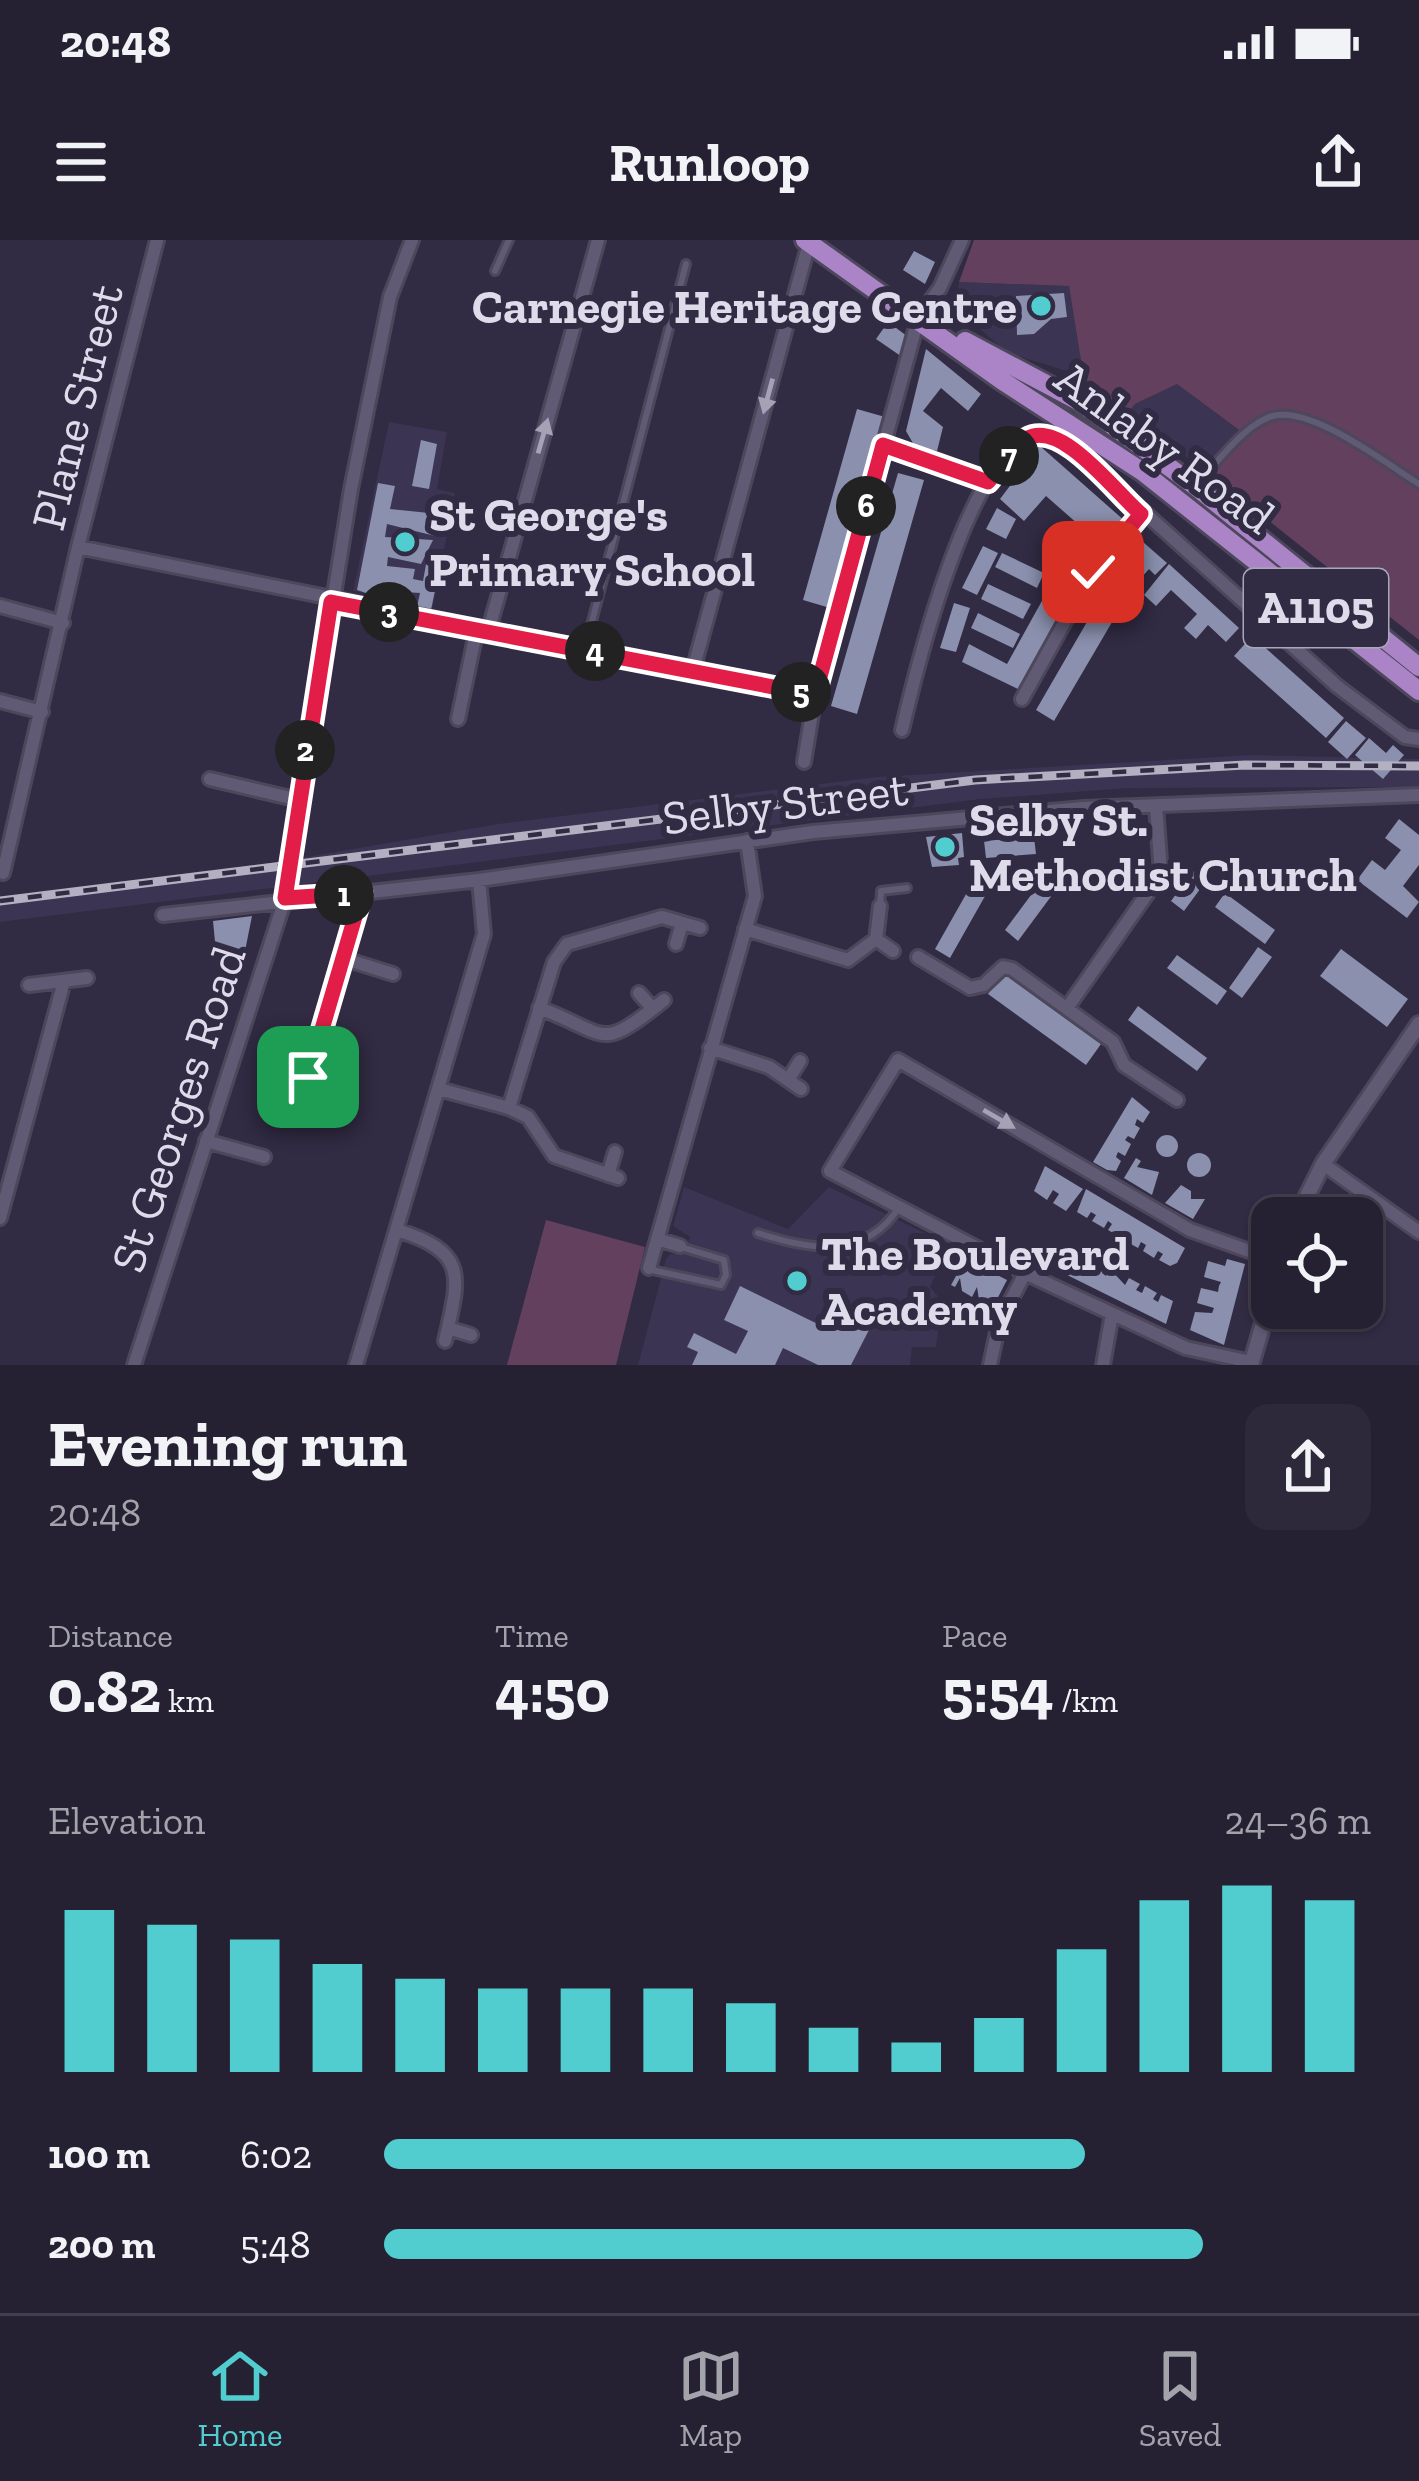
<!DOCTYPE html>
<html lang="en">
<head>
<meta charset="utf-8">
<style>
  :root { --surface:#252032; --page:#2d283a; --text:#f1f3f6; --muted:#a3a3ac; --line:#423e4d; --accent:#52cdcf }
  body { margin:0; font-family:"Zilla Slab",serif; background:var(--page); color:var(--text); height:100vh; display:flex; flex-direction:column; font-size:45px; white-space:nowrap }
  * { box-sizing:border-box; margin:0 }
  p { font-size:39px; color:var(--muted) }
  .icon { flex:none; width:66px; height:66px; fill:none; stroke:currentColor; stroke-width:2; stroke-linecap:round; stroke-linejoin:round }
  .map { position:relative; height:1125px; overflow:hidden }
  .drawer { display:flex; flex-direction:column; background:var(--surface); flex:1 }
  .drawer>* { flex:none }
  .buttons { position:absolute; left:1251px; top:957px; display:grid; gap:24px }
  .buttons a { display:grid; place-items:center; width:132px; height:132px; border-radius:24px; background:var(--surface); box-shadow:0 3px 9px #0004,0 0 0 3px var(--line); font-size:60px }
  .pin { position:absolute; display:grid; place-items:center; width:102px; height:102px; color:#fff; margin:-51px; border-radius:24px; box-shadow:0 6px 18px #0006 }
  .km { position:absolute; width:60px; height:60px; margin:-30px; border-radius:50%; background:#222; color:#fff; font-size:33px; line-height:60px; text-align:center }
  .round { display:grid; place-items:center; flex:none; width:126px; height:126px; border-radius:24px; background:var(--page) }
  .summary { display:flex; align-items:center; justify-content:space-between; height:204px; padding:0 48px }
  h1 { font-size:66px; font-weight:700; line-height:90px }
  .stats { display:grid; grid-template-columns:repeat(3,1fr); gap:18px; height:204px; padding:12px 48px }
  .stats div { display:grid; align-content:center }
  .stats b { font-size:60px; font-weight:700 }
  .stats small { font-size:33px; font-weight:400 }
  .stats p { font-size:33px }
  .chart { height:336px; padding:24px 48px }
  .chart p { display:flex; justify-content:space-between }
  .chart svg { width:100%; height:216px; margin-top:12px; stroke:var(--accent); stroke-width:6 }
  ul { padding:0 48px; list-style:none; font-size:39px }
  li { display:grid; grid-template-columns:192px 144px 1fr; align-items:center; height:90px }
  li i { height:30px; border-radius:15px; background:var(--accent) }
  .status { display:flex; justify-content:space-between; align-items:center; height:84px; padding:0 60px; background:var(--surface); direction:ltr }
  .status svg { height:33px; fill:currentColor }
  header { display:flex; justify-content:space-between; align-items:center; height:156px; padding:0 48px; background:var(--surface); font-size:54px; font-weight:700 }
  .dock { display:flex; justify-content:space-around; align-items:center; height:168px; border-top:3px solid var(--line); background:var(--surface); font-size:33px; color:var(--muted) }
  .dock a { display:grid; justify-items:center; gap:6px }
  .dock .selected { color:var(--accent) }
  .map>svg:first-child { display:block }
  .built { fill:#3b3452 }
  .green { fill:#63405d }
  .building { fill:#8a90ad }
  .lines { fill:none; stroke-linecap:round; stroke-linejoin:round }
  .service-casing { stroke:#4c475b; stroke-width:12 }
  .minor-casing { stroke:#4c475b; stroke-width:18 }
  .tertiary-casing { stroke:#4c475b; stroke-width:20 }
  .primary-casing { stroke:#4c475b; stroke-width:24 }
  .service { stroke:#605a75; stroke-width:6 }
  .minor { stroke:#605a75; stroke-width:12 }
  .tertiary { stroke:#605a75; stroke-width:14 }
  .primary { stroke:#ab84c7; stroke-width:18 }
  .rail-casing { stroke:#b3b0c1; stroke-width:9 }
  .rail { stroke:#312b43; stroke-width:4.5; stroke-dasharray:14; stroke-linecap:butt }
  .oneway { fill:#a5a2b6 }
  .route-casing { stroke:#fff; stroke-width:24 }
  .route { stroke:#e11d48; stroke-width:15 }
  .poi-dot { fill:#52cdcf; stroke:#312b43; stroke-width:4.5 }
  .labels { text-anchor:middle; dominant-baseline:central; stroke-width:12; stroke-linejoin:round; paint-order:stroke }
  .shield { fill:#312b43; stroke:#aaa7b9; stroke-width:3 }
  .shield-label { font-size:45px; font-weight:bold; fill:#dedceb }
  .poi-label { font-size:48px; font-weight:bold; fill:#dedceb; stroke:#312b43; text-anchor:start }
  .street-label { font-size:48px; fill:#dedceb; stroke:#312b43 }
</style>
</head>
<body>
<div class="status"><b>20:48</b><svg viewBox="0 0 49 12"><path d="M0 12V9h3v3zM5 12V6h3v6zM10 12V3h3v9zM15 12V0h3v12zM26 1h20v11H26zM47 4h2v5h-2z"/></svg></div>
<header><svg class="icon" aria-label="menu" viewBox="0 0 24 24"><path d="M4 6h16M4 12h16M4 18h16"/></svg>Runloop<svg class="icon" aria-label="share" viewBox="0 0 24 24"><path d="M12 15V3M7 8l5-5 5 5M5 13v7h14v-7"/></svg></header>
<div class="map">
<svg width="1419" height="1125" viewBox="0 0 1419 1125">
  <rect width="100%" height="100%" fill="#312b43"/>
  <!-- built -->
  <path class="built" d="M959 42 1069 46 1081 121 1073 133 1008 113 956 69Z
    M1177 144 1240 191 1211 235 1127 174 1135 164Z
    M389 182 447 192 437 249 455 253 433 367 353 351Z
    M1252 515 1419 519V547L1129 548 981 559 0 682V657L178 639 498 584 877 537Z
    M684 947 788 989 829 947 950 1005 930 1047 942 1061 936 1107H912L910 1125H638L666 1019 670 1014H683L690 997 673 986Z"/>
  <!-- green -->
  <path class="green" d="M974 0H1419V400L1211 235 1239 190 1177 144 1135 164 1127 174 1073 133 1081 121 1069 46 959 42Z
    M546 980 645 1007 616 1125H507Z"/>
  <!-- building -->
  <path class="building" d="M914 11 935 22 925 44 903 30Z
    M1064 53 1067 77 1051 79 1034 94 1017 95 1016 56Z
    M888 82 911 99 905 119 876 99Z
    M926 109 981 154 968 171 941 148 923 171 943 187 937 211 914 205 906 191Z
    M857 169 885 177 830 368 803 360Z
    M421 200 437 204 429 249 412 246Z
    M1040 206 1126 282 1104 307 1046 256 1024 281 1000 259Z
    M898 233 924 240 857 474 831 466Z
    M378 243 395 246 390 269 439 274 435 296 387 284 385 297 433 300 421 324 388 317 387 326 415 329 413 339 423 341 427 319 441 321 431 370 417 367 420 353 389 351 387 360 357 350Z
    M997 268 1016 279 1006 299 986 289Z
    M1143 302 1167 323 1155 335 1149 329 1134 346 1123 337 1138 321 1131 315Z
    M983 306 998 313 977 355 962 348Z
    M1069 312 1089 330 1022 451 962 422 969 404 1007 424Z
    M1002 313 1044 333 1037 348 995 327Z
    M1169 324 1239 388 1226 402 1208 385 1196 399 1184 388 1197 374 1171 350 1156 366 1144 355Z
    M988 344 1031 364 1023 379 981 359Z
    M1106 349 1125 360 1054 481 1036 470Z
    M954 363 970 368 956 412 940 408Z
    M978 373 1020 394 1013 408 971 388Z
    M1252 396 1344 478 1326 498 1234 416Z
    M1346 481 1366 498 1347 519 1328 502Z
    M1369 498 1386 513 1393 505 1404 515 1383 539 1355 515Z
    M1399 579 1419 595V625L1403 646 1419 662 1407 678 1357 640 1372 620 1385 630 1401 610 1385 598Z
    M962 593 964 617 958 618 959 625 932 627 926 597Z
    M1034 597 1036 614 986 618 984 601Z
    M1193 631 1206 641 1184 671 1171 661Z
    M1048 632 1061 643 1018 701 1005 690Z
    M978 633 993 642 950 718 935 709Z
    M1225 653 1275 690 1265 704 1215 667Z
    M252 676 243 721 216 712 213 681Z
    M1258 707 1272 717 1242 758 1229 748Z
    M1341 709 1408 759 1387 787 1320 736Z
    M1177 715 1227 751 1217 765 1167 728Z
    M1003 733 1101 804 1086 825 988 754Z
    M1138 766 1207 818 1197 831 1128 780Z
    M1132 857 1150 872 1143 883 1137 879 1135 885 1140 888 1134 899 1128 896 1125 900 1131 904 1125 916 1118 912 1116 917 1121 921 1116 931 1107 930 1093 922Z
    M1156 906a11 11 0 1 1 22 0a11 11 0 1 1-22 0Z
    M1187 925a12 12 0 1 1 24 0a12 12 0 1 1-24 0Z
    M1136 918 1141 921 1137 927 1159 932 1152 955 1124 938Z
    M1045 926 1083 949 1066 971 1053 963 1059 954 1053 950 1047 960 1034 951Z
    M1181 945 1191 951V959H1205L1193 979 1165 963Z
    M1086 949 1185 1008 1177 1023 1170 1026 1159 1020 1163 1014 1158 1011 1154 1018 1143 1011 1146 1005 1141 1002 1138 1008 1127 1002 1131 995 1123 991 1120 997 1108 990 1112 984 1108 981 1104 988 1092 981 1096 975 1091 972 1087 978 1077 972Z
    M1081 1008 1091 1014 1089 1026 1097 1016 1108 1023 1102 1033 1106 1036 1110 1029 1125 1045 1129 1038 1140 1044 1136 1050 1142 1053 1145 1046 1157 1053 1153 1059 1158 1062 1161 1055 1173 1061 1166 1084 1063 1033Z
    M956 1014 1007 1040 994 1065 979 1060 977 1047 972 1057 962 1051 960 1038 955 1047 951 1045 956 1036 947 1031Z
    M1227 1019 1245 1024 1224 1105 1190 1090 1195 1072 1212 1073 1214 1068 1197 1063 1201 1048 1218 1052 1219 1046 1221 1042 1204 1037 1208 1021 1225 1026Z
    M740 1046 828 1089 836 1071 870 1088 851 1125H818L783 1108 775 1125H692L698 1112 687 1107 694 1093 736 1114 748 1091 724 1080Z"/>
  <g class="lines">
    <defs>
      <path id="service" d="M495 31 509 0
        M1198 243C1218 222 1240 190 1267 178 1305 160 1385 223 1419 244
        M585 408 686 24
        M880 666 881 651 907 648
        M758 993C809 1010 866 1020 899 967
        M652 1030 721 1045 726 1035 724 1020 681 1007"/>
      <path id="minor" d="M883 204 987 243
        M78 307 815 455
        M0 366 63 383
        M489 389 598 0
        M693 430 809 3
        M1022 459 1093 331 1141 274
        M0 461 42 472
        M458 479 477 388
        M902 490C916 430 970 207 1037 194 1046 192 1056 197 1064 200L1337 446 1405 497 1419 499
        M804 522 815 455 919 76 940 48 962 0
        M210 539 299 560
        M3 633 78 307 157 0
        M163 675 479 640 813 592 1084 568 1419 555
        M745 689 848 720 876 699 880 666
        M876 699 893 711
        M676 704 682 683
        M918 717 970 748 984 745 1003 727 1012 729 1113 802 1124 825 1177 860
        M345 719 393 734
        M29 745 87 738
        M639 753 653 769
        M539 768C610 794 597 814 664 760
        M1067 768 1161 634 1156 566
        M710 808 769 827 801 849
        M312 823 332 830
        M308 837 362 653
        M788 840 800 821
        M439 849 509 868 528 877 554 916 618 938
        M509 868 554 722 567 704 662 677 700 688
        M206 901 264 917
        M1323 924 1419 992
        M608 935 615 912
        M0 978 63 745
        M397 990C470 1013 459 1037 445 1101
        M657 999 680 1006
        M649 1028 755 656 747 601
        M448 1088 471 1095
        M1251 1122 1186 1108 1025 1033 830 931 898 820 1190 990 1272 1019
        M134 1125 285 659 351 249 390 57 412 0
        M356 1125 484 694 479 640
        M990 1125 999 1083 1025 1033
        M1103 1125 1112 1074"/>
      <path id="tertiary" d="M1296 978 1323 924 1419 784
        M1251 1125 1272 1052"/>
      <path id="primary" d="M805 0 1001 140 1143 232 1419 451
        M965 101 1080 162 1195 246 1419 427"/>
    </defs>
    <!-- service casing -->
    <use href="#service" class="service-casing"/>
    <!-- minor casing -->
    <use href="#minor" class="minor-casing"/>
    <!-- tertiary casing -->
    <use href="#tertiary" class="tertiary-casing"/>
    <!-- primary casing -->
    <use href="#primary" class="primary-casing"/>
    <!-- service -->
    <use href="#service" class="service"/>
    <!-- minor -->
    <use href="#minor" class="minor"/>
    <!-- tertiary -->
    <use href="#tertiary" class="tertiary"/>
    <!-- primary -->
    <use href="#primary" class="primary"/>
    <defs>
      <path id="rail" d="M0 661 975 540 1245 525 1419 526"/>
    </defs>
    <!-- rail casing -->
    <use href="#rail" class="rail-casing"/>
    <!-- rail -->
    <use href="#rail" class="rail"/>
  </g>
  <!-- one-way arrows -->
  <defs><path id="oneway-solid" d="M-6-.8H1V-3.2L6.5 0L1 3.2V.8H-6Z" transform="scale(3)"/></defs>
  <g class="oneway">
    <use href="#oneway-solid" transform="translate(768 156) rotate(105)"/>
    <use href="#oneway-solid" transform="translate(543 196) rotate(-74)"/>
    <use href="#oneway-solid" transform="translate(999 879) rotate(30)"/>
  </g>
  <g class="lines">
    <defs>
      <path id="route" d="M308 837 362 653 285 658 331 362 815 455 883 205 988 242C999 229 1011 209 1026 199 1061 178 1115 252 1141 274L1093 332"/>
    </defs>
    <!-- route casing -->
    <use href="#route" class="route-casing"/>
    <!-- route -->
    <use href="#route" class="route"/>
  </g>
  <!-- markers -->
  <g class="poi-dot">
    <circle cx="1041" cy="66" r="12"/>
    <circle cx="405" cy="302" r="12"/>
    <circle cx="945" cy="607" r="12"/>
    <circle cx="797" cy="1041" r="12"/>
  </g>
  <g class="labels">
    <!-- shield labels -->
    <rect class="shield" x="1244" y="329" width="144" height="78" rx="9"/>
    <g class="shield-label">
      <text x="1316" y="368">A1105</text>
    </g>
    <!-- poi labels -->
    <g class="poi-label">
      <text x="1017" y="66" text-anchor="end">Carnegie Heritage Centre</text>
      <text x="429" y="274">St George's<tspan x="429" dy="55">Primary School</tspan></text>
      <text x="969" y="579">Selby St.<tspan x="969" dy="55">Methodist Church</tspan></text>
      <text x="821" y="1013">The Boulevard<tspan x="821" dy="55">Academy</tspan></text>
    </g>
    <!-- street labels -->
    <g class="street-label">
      <text transform="translate(77 167) rotate(-76)">Plane Street</text>
      <text transform="translate(1165 207) rotate(36)">Anlaby Road</text>
      <text transform="translate(785 563) rotate(-7)">Selby Street</text>
      <text transform="translate(178 869) rotate(-72)">St Georges Road</text>
    </g>
  </g>
</svg>
<div class="buttons">
<a><svg class="icon" aria-label="locate" viewBox="0 0 24 24"><circle cx="12" cy="12" r="6"/><path d="M12 2v4M12 18v4M2 12h4M18 12h4"/></svg></a>
</div>
<div class="pin" style="left:308px;top:837px;background:#1e9e55"><svg class="icon" aria-label="arrive" viewBox="0 0 24 24"><path d="M6 21V4h12l-3 4 3 4H6"/></svg></div>
<div class="pin" style="left:1093px;top:332px;background:#d93025"><svg class="icon" aria-label="check" viewBox="0 0 24 24"><path d="M5 12l5 5 9-10"/></svg></div>
<b class="km" style="left:344px;top:655px">1</b>
<b class="km" style="left:305px;top:510px">2</b>
<b class="km" style="left:389px;top:372px">3</b>
<b class="km" style="left:595px;top:411px">4</b>
<b class="km" style="left:801px;top:452px">5</b>
<b class="km" style="left:866px;top:266px">6</b>
<b class="km" style="left:1009px;top:216px">7</b>
</div>
<section class="drawer">
<div class="summary"><div><h1>Evening run</h1><p>20:48</p></div><a class="round"><svg class="icon" aria-label="share" viewBox="0 0 24 24"><path d="M12 15V3M7 8l5-5 5 5M5 13v7h14v-7"/></svg></a></div>
<div class="stats">
<div><p>Distance</p><b>0.82<small> km</small></b></div>
<div><p>Time</p><b>4:50</b></div>
<div><p>Pace</p><b>5:54<small> /km</small></b></div>
</div>
<div class="chart"><p><span>Elevation</span>24–36 m</p>
<svg viewBox="0 0 160 44" preserveAspectRatio="none"><path d="M5 44V11M15 44V14M25 44V17M35 44V22M45 44V25M55 44V27M65 44V27M75 44V27M85 44V30M95 44V35M105 44V38M115 44V33M125 44V19M135 44V9M145 44V6M155 44V9"/></svg>
</div>
<ul>
<li><b>100 m</b>6:02<i style="width:71%"></i></li>
<li><b>200 m</b>5:48<i style="width:83%"></i></li>
</ul>
</section>
<nav class="dock">
<a class="selected"><svg class="icon" aria-label="home" viewBox="0 0 24 24"><path d="M3 11l9-7 9 7M6 9v11h12V9"/></svg>Home</a>
<a><svg class="icon" aria-label="map" viewBox="0 0 24 24"><path d="M3 6l6-2 6 2 6-2v14l-6 2-6-2-6 2zM9 4v14M15 6v14"/></svg>Map</a>
<a><svg class="icon" aria-label="saved" viewBox="0 0 24 24"><path d="M7 4h10v16l-5-4-5 4z"/></svg>Saved</a>
</nav>
</body>
</html>
